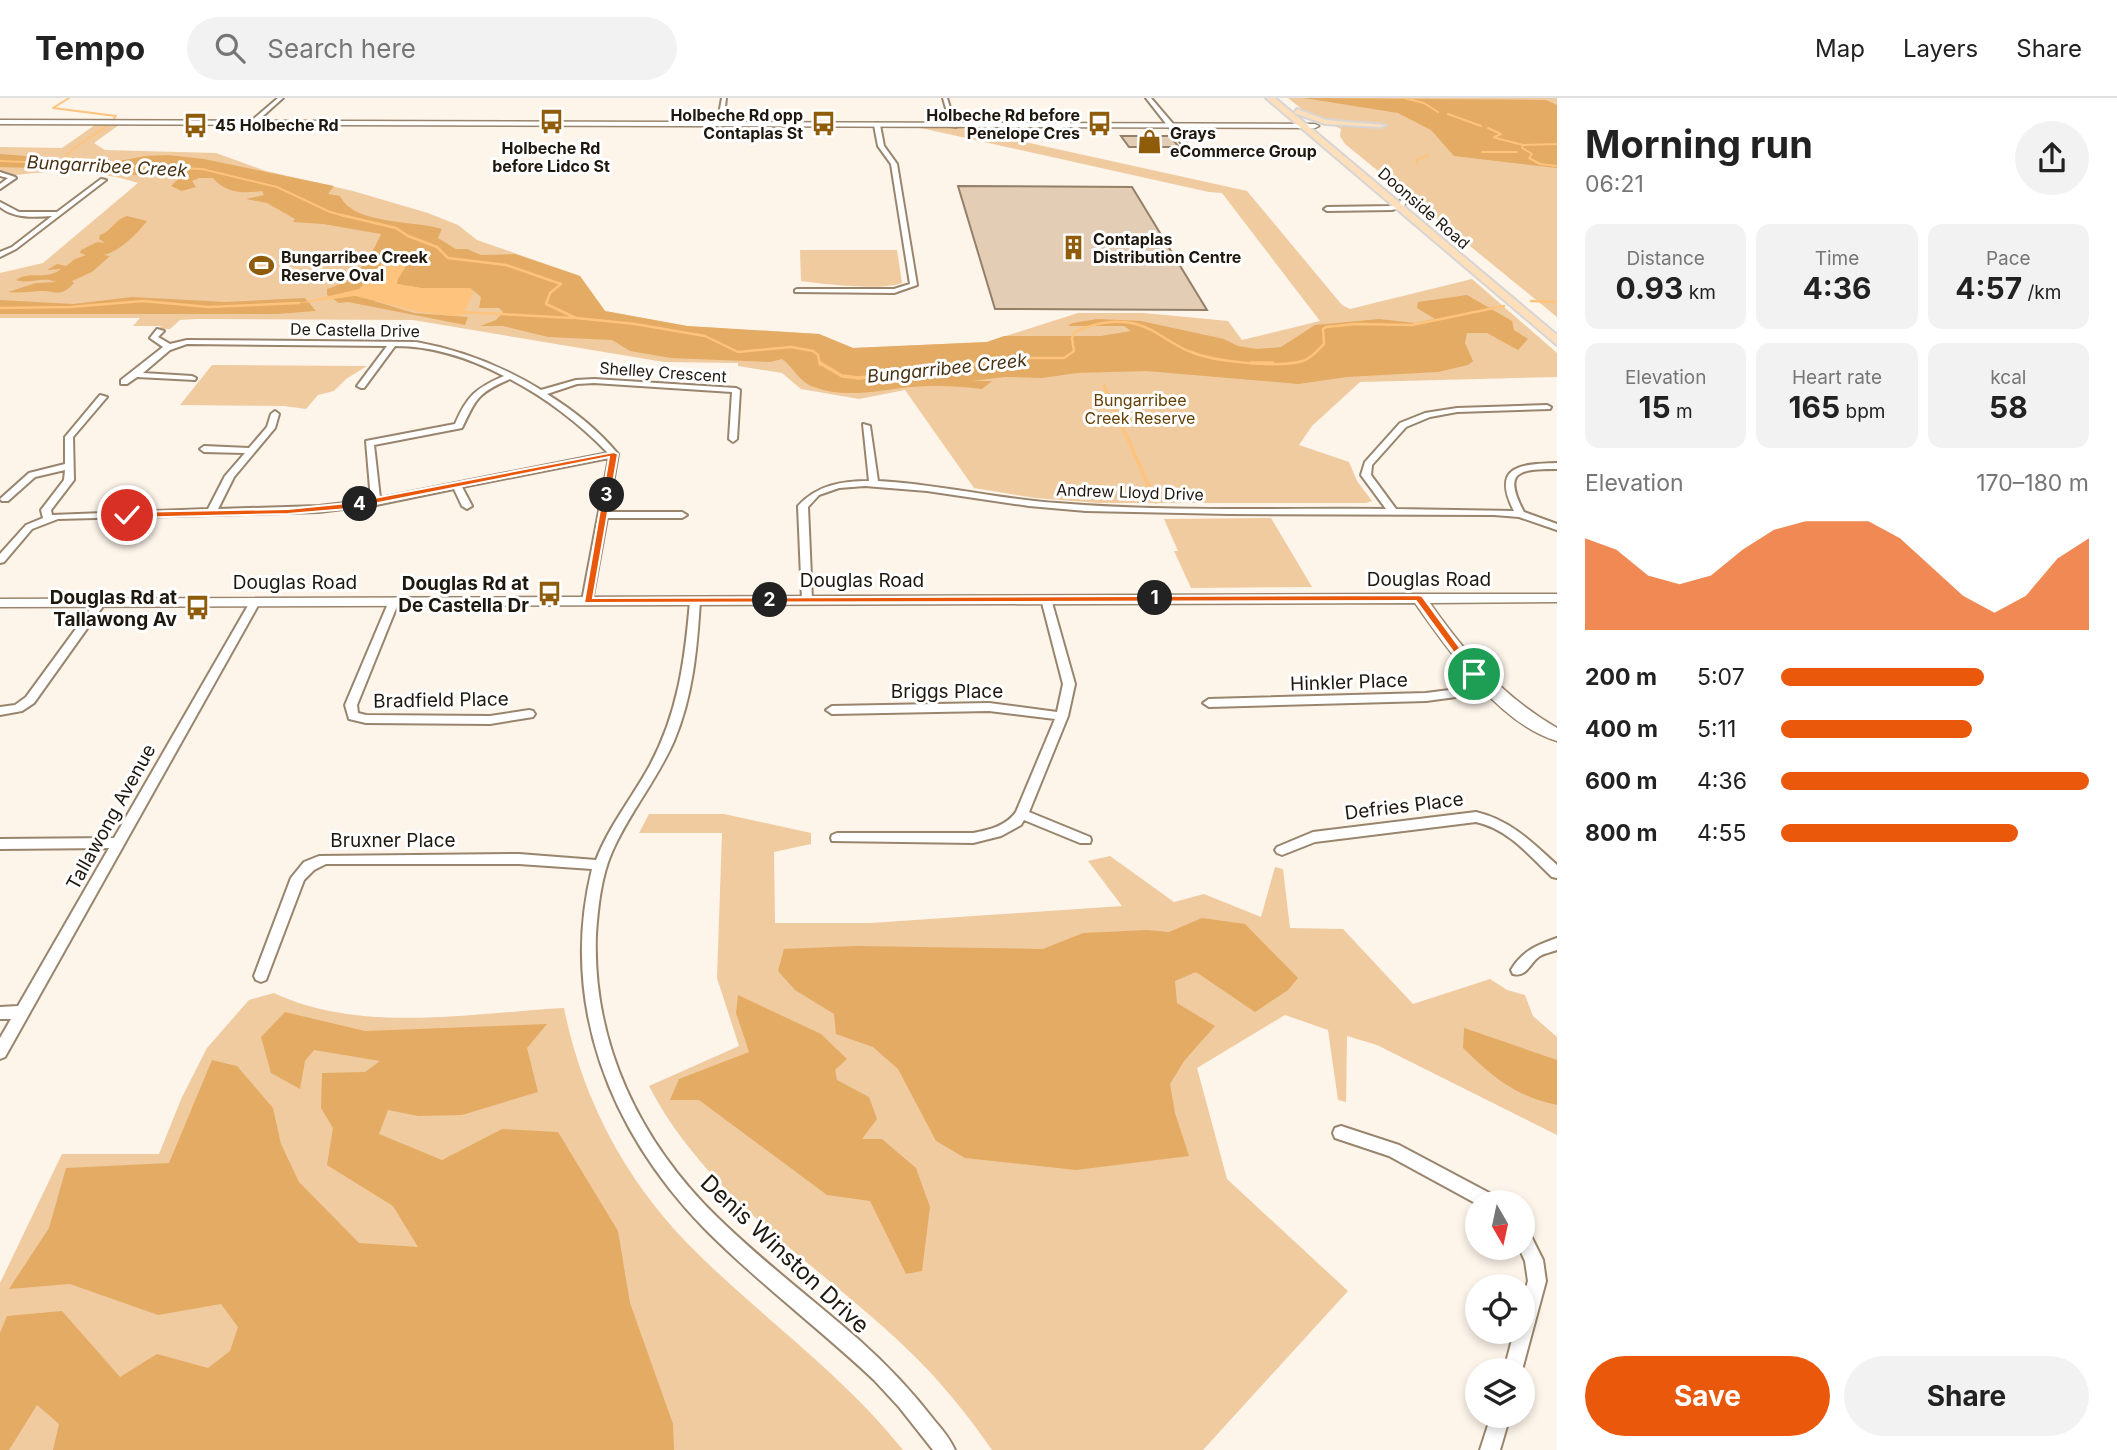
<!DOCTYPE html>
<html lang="en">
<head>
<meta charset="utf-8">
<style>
  :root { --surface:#fff; --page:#f2f2f2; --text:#222; --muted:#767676; --line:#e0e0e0; --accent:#ea580c }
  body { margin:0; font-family:Inter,sans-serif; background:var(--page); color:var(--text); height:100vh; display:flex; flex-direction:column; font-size:26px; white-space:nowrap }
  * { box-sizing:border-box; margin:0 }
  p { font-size:23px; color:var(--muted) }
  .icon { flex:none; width:38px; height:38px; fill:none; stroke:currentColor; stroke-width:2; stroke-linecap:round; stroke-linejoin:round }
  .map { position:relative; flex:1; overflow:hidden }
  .side { display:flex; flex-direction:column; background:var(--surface); width:560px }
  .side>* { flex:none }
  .needle { width:46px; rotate:171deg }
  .buttons { position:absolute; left:1465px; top:1092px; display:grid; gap:14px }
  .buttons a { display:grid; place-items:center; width:70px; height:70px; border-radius:50%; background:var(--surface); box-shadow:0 4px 10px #0003; font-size:35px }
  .pin { position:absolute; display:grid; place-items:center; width:60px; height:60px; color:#fff; margin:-30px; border:4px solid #fff; border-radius:50%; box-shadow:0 2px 7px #0007 }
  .km { position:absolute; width:35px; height:35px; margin:-18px; border-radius:50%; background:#222; color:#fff; font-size:19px; line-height:35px; text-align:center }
  .round { display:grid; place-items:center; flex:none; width:74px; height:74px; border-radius:37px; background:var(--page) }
  .headline { display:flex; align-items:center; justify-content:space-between; height:119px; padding:0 28px }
  h1 { font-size:38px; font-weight:700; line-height:52px }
  .stats { display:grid; grid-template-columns:repeat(3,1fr); gap:10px; height:119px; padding:7px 28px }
  .stats div { display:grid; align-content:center; border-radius:14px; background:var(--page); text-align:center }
  .stats b { font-size:30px; font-weight:700 }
  .stats small { font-size:19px; font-weight:400 }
  .stats p { font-size:19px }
  .chart { height:196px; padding:14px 28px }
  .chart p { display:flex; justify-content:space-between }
  .chart svg { width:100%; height:126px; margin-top:7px; fill:var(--accent); opacity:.7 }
  .cta { display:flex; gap:14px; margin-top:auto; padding:14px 28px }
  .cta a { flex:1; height:80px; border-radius:42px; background:var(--accent); color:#fff; font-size:28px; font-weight:700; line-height:80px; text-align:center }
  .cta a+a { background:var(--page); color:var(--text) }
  ul { padding:0 28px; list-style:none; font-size:23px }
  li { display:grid; grid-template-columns:112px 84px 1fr; align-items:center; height:52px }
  li i { height:18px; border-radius:9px; background:var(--accent) }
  header { display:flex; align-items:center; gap:42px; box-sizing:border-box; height:98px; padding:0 35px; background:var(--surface); border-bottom:2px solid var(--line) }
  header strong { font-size:33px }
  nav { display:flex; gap:38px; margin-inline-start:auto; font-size:24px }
  .search { width:490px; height:63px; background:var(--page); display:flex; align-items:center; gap:18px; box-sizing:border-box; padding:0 24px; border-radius:38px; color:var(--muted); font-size:26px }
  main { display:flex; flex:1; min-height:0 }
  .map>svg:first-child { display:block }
  .green { fill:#f0cba0 }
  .forest { fill:#e4ab64 }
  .water { fill:#fec37c }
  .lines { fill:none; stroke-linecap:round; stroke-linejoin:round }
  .stream-far2 { stroke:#fec37c; stroke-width:2 }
  .stream-far1 { stroke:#fec37c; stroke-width:2.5 }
  .stream { stroke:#fec37c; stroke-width:3.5 }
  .building { fill:#e3cdb4; stroke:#948069; stroke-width:2 }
  .street-casing { stroke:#99856d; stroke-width:4 }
  .secondary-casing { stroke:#99856d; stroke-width:3 }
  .primary-casing { stroke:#d7d5d4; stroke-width:4 }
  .street { fill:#fff; fill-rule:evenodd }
  .secondary { fill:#fff; fill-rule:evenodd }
  .primary { fill:#fddfbc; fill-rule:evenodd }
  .route { fill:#ea580c; stroke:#fff; stroke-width:2 }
  .labels { text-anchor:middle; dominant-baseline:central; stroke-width:6; stroke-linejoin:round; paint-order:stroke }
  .far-poi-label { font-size:16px; font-weight:bold; fill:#1f180f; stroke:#fff; text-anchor:start }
  .far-street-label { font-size:16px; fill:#1f180f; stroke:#fff }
  .far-park-label { font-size:16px; fill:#654004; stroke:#fff }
  .far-water-label { font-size:18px; font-style:italic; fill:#4a3213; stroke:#fff }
  .street-label { font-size:19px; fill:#1f180f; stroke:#fff }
  .poi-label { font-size:19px; font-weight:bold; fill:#1f180f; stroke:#fff; text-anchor:end }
  .near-street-label { font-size:23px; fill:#1f180f; stroke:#fff }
</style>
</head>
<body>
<header>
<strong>Tempo</strong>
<div class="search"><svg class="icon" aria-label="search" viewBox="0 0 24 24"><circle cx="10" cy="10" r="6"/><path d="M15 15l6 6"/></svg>Search here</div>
<nav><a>Map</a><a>Layers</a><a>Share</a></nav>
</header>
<main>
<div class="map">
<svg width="1557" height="1352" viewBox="0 0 1557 1352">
  <rect width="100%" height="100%" fill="#fdf4ea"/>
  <!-- green -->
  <path class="green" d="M1288 0H1557V219L1345 46 1340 38 1341 31 1303 12Z
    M95 27H119L94 45 105 52 216 55 266 73 353 93 428 115 458 127 477 142 580 178 605 213 687 228 819 236 853 250 987 244 1078 215H1144L1228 223 1242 242 1320 223 1222 95 1209 94 921 30H962L1247 93 1342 207 1350 211 1472 181 1557 255V279L1360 284 1312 328 1299 347 1349 364 1357 383 1372 403 1366 405H1099L1035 400 974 390 905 292 859 301 801 291 782 275 738 268V265L664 264 413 222 196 221 180 222 170 231H159L161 228H133L140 220H0V175L43 165 138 85C93 70 47 72 0 79V49L62 50Z
    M800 152H897L902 185C883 193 823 186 801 183Z
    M212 267 359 268H367L346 281 334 293 318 297 306 311 284 308 180 307Z
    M1271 420 1312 489 1191 490 1174 453H1178L1164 421Z
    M649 716H724L811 735V746L774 754 775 825H871L1122 808 1088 763 1110 758 1174 804 1204 796 1261 819 1275 769 1283 771 1290 830 1343 831 1413 906 1490 881 1507 892 1525 897 1533 918 1557 939V1037L1377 947 1347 938 1346 1004 1338 1002 1328 932 1285 917 1197 970 1227 1081 1348 1193 1203 1352H992C967 1316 938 1280 906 1250 817 1165 707 1100 649 988L739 948 717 880 722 735H639Z
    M274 895C360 936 472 915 564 910 582 1000 624 1080 688 1146 758 1217 841 1274 903 1352H0V1185L62 1056H159L182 999 207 950 249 902Z"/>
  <!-- forest -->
  <path class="forest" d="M1304 0 1546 2 1557 7V70L1454 58 1431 32 1398 15Z
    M0 56 52 60 57 68 99 67 145 58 168 57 204 61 334 88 328 96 340 98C354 127 413 122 442 131L438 140 456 151H467L481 157 515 156 580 178 605 213 687 228 819 236 853 250 987 244 1004 238H1101L1131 233 1124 228H1068L1072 225 1098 221 1141 223 1224 241 1238 248 1257 251 1281 249 1315 227 1379 221 1415 225 1435 221 1417 210 1418 204 1467 197 1512 223 1514 232 1528 241 1518 252 1487 235H1467L1465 245 1473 263 1468 267 1438 274 1347 279 1298 286 1146 273 1077 275 1042 280 1005 279 972 283H992L982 291C960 288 934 287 911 289 880 292 845 301 814 289 799 284 794 270 782 261L770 264 671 260 630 253 612 242 548 239 503 228H480L496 222 503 214 499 210H479L481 199 470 190H421L397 186 374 203 414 215 468 219 465 227 348 204 339 205 327 197V191C355 183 370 161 381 136L323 126 293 124 295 121 267 105 246 101 264 97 262 93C245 96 225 95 213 80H199L192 83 196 89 182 93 171 88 179 80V74L143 78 93 72 0 69Z
    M127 118 147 123C139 134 118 155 103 157L110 158 92 174 72 183 74 185C59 201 57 192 38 193 29 194 18 195 8 194L36 185 56 184C41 178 31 187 16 182 31 172 46 183 61 171L47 172 57 166 66 168 75 161 86 157 80 155 81 152 97 144 105 145 99 141 100 137C113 132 114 122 127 118Z
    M132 199 226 204 305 200 316 213 277 216H0V202L73 206Z
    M1202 820 1245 826 1298 880 1288 892 1255 914 1196 874 1175 883 1177 905 1215 928 1184 963 1170 986 1175 1015 1189 1058 1076 1072 965 1060 936 1043 898 971 873 949 836 936 834 916 795 892 778 873 784 851 855 848 1043 851 1083 835 1147 832 1169 834Z
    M738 897 821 936 847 961 835 972 837 982 869 999 877 1021 862 1041H882L916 1070 930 1109 922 1173 906 1176 870 1103 827 1097 699 1002H670L679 981 749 954 736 915Z
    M285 914 365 933 547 926 527 950 538 994 462 1017 418 1018 388 1012 379 1036 442 1062 502 1031 558 1034 618 1133 630 1205 673 1326 674 1352H53L59 1326 37 1307 9 1352H0V1235L7 1218 62 1213 120 1279 157 1256 208 1270 230 1253 238 1229 221 1206 158 1217 70 1186 9 1191 49 1130 66 1070 169 1065 212 962 237 968 273 1010 281 1046 299 1084 359 1145 418 1149 393 1108 327 1067 333 1030 321 1010 322 975 365 974 380 963 314 952 305 963 300 991 271 975 261 939Z
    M1464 930 1557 962V1007C1515 998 1494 980 1463 950Z"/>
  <!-- water -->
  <path class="water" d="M404 155 411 160 398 181 397 186 421 190H471L473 195 465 213 468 216 452 218 416 213 355 198 295 206 359 191 386 161Z"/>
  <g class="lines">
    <!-- stream-far2 -->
    <path class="stream-far2" d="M69 0 53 10 116 18 113 22
      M1404 0 1424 5 1438 14
      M1448 16 1481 28
      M1488 30 1501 36 1494 39 1496 40 1523 47 1522 50 1532 56 1529 60 1540 66 1557 68
      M1523 47 1557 46
      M1482 54H1517
      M0 63 202 71 277 89 330 114 349 119
      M76 63 66 59 73 51 107 28
      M1418 67 1416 62 1429 57"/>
    <!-- stream-far1 -->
    <path class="stream-far1" d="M341 117 396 130 408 138 437 149 448 160 506 167 561 186 550 195 546 206 576 220 635 226 705 238 738 254 791 249 813 253 818 257 820 267
      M1531 203 1557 204
      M0 210 70 209 143 203 209 209 299 205
      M463 214 573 220
      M975 267 1003 260H1064L1074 253 1072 240 1075 234C1099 222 1129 219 1153 233 1166 240 1177 249 1191 254 1216 264 1277 270 1303 263 1312 260 1318 252 1324 246L1323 231 1326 229 1355 226 1412 227 1504 208"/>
    <!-- stream -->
    <path class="stream" d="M820 265 842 278 859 280 982 265
      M1251 265H1273
      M1104 288 1156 404"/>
  </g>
  <!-- building -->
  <path class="building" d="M1121 38H1170L1179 49H1129Z
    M958 88 1132 89 1207 212 995 211Z"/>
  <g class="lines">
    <defs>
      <path id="street" d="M278 0H283L254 26H250V24Z
        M722 0H726L723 27 720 29 717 27Z
        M943 0H947L956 29 951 28Z
        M1146 0H1151L1174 27 1189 50H1185Z
        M877 25 880 27 884 48 897 66 917 187 894 195 795 194V192L797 191H894L910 186 891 66 878 48 874 27Z
        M0 74 15 79 16 80 0 91V86L8 80 0 78Z
        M101 81 106 82 16 151 0 159V154L12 149 52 118C34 119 15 121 0 109V104L19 114H57Z
        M1401 102 1406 103 1404 108 1392 112 1327 113 1324 111 1327 109 1392 108 1399 106Z
        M157 231 164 233 158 239 170 246 187 242 416 244C461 252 502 268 541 292L576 282 594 281 736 290 740 292 737 341 733 344 729 341 732 294 594 285 577 286 547 296C573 312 598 332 618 356L608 414H682L687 417 682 420H607L592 503 587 506 582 503 609 360 462 389 472 408 467 411 462 408 454 391 376 407 319 414 58 421 32 431 4 464 0 465V456L26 427 43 420 41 412 64 382 65 372 35 379 8 403H2L0 401 29 375 65 366V339L100 297 107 299 73 339 74 382 51 412 52 417 208 411 225 378 245 355 204 354 200 351 204 348 249 350 267 329 271 316 275 313 279 316 275 330 234 379 218 411 319 408 371 402 366 343 455 326C467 298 476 290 504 278 469 260 434 248 395 248L364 290H361L357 288 387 248 187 246 170 252 143 275 192 278 196 280 195 282 137 279 127 286H121V282L163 249 150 240ZM510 281C546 300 579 325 608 355L380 400 374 347 462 330C477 299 478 295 510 281Z
        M1547 307 1551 309 1550 311 1457 314 1430 319 1406 329 1372 367 1371 377 1396 411 1514 413C1491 368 1520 366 1557 365V371C1519 371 1502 373 1524 414L1557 426V432L1519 419 1494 417 1229 416 1086 413 1029 408 927 393 865 388 839 390 819 397 808 409 812 502 807 505 802 502 798 408C817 387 842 383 869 383L863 326 870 328 878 383C938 386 997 401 1057 405 1166 414 1277 410 1386 411L1361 377 1365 364 1400 325 1425 315 1457 310Z
        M1046 498 1051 501 1075 586 1068 618 1029 714 1090 739 1091 742 1090 745H1080L1024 722 1021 727 1001 738 973 745 832 743 831 740 832 737 837 735H973C989 732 1006 728 1016 714L1055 621 989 613 832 616 826 612 832 608 989 605 1057 614 1063 586 1041 501Z
        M394 500 399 503 357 607 358 615 366 617 490 618 529 612 533 613 535 616 533 619 490 626 366 625 349 621 345 607 389 503Z
        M695 500 700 503C697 551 693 598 674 643 657 682 629 715 612 754 601 779 598 809 596 836 592 946 640 1044 718 1120 762 1163 811 1200 858 1241 886 1266 911 1292 934 1322 942 1331 950 1341 955 1352H933L899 1309 874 1282C819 1230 757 1184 704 1130 610 1033 559 906 592 771L519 766H326L314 772 304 782 266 882 261 884 256 882 254 878 291 780 304 764 319 758 519 756 596 762C609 728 632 700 649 669 678 616 685 562 690 503Z
        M101 501 106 504 34 605 22 613 0 617V609L15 607 26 599 97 502Z
        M255 501 260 504 5 959 0 961V940L11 921H0V909L18 908 109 750 0 751V741L114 740 250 504Z
        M1489 587 1493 588 1495 591 1493 594 1426 603 1209 609 1203 605 1209 601 1426 595Z
        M1476 714C1510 722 1532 744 1557 767V780L1552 779C1529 757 1508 731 1476 724L1315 744 1282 757 1277 755 1275 752 1277 749 1313 734Z
        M1557 840V852C1552 854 1545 855 1540 858 1530 864 1527 880 1513 876L1511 872C1522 853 1537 847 1557 840Z
        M1341 1028 1399 1047 1495 1098 1497 1104H1477V1106L1389 1058 1335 1040 1333 1035 1335 1030Z
        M1522 1130 1528 1132 1543 1162 1546 1183 1522 1272H1504L1514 1234H1522V1203L1528 1183 1525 1163 1519 1150H1522Z
        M1491 1318H1510L1500 1352H1480Z"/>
      <path id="secondary" d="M0 22 1315 26 1319 28 1315 30 0 26Z
        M1417 496H1557V504L1430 505C1466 556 1502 598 1557 630V643C1500 627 1447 551 1415 505L0 509V501Z"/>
      <path id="primary" d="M1266 0H1275L1557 237V247Z
        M1297 11 1326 22 1385 27 1381 29 1325 26 1294 15Z"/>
    </defs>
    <!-- street casing -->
    <use href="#street" class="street-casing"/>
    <!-- secondary casing -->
    <use href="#secondary" class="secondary-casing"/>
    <!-- primary casing -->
    <use href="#primary" class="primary-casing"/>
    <!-- street -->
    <use href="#street" class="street"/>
    <!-- secondary -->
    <use href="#secondary" class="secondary"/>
    <!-- primary -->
    <use href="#primary" class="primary"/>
  </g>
  <!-- route -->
  <path class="route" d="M614 354 618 356 593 500 1419 497 1422 498 1479 576 1471 578 1416 503 584 505 609 359 348 411 288 416 127 420 122 417 127 414 288 411 348 405Z"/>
  <!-- icons -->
  <defs>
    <symbol id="bus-bare" viewBox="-9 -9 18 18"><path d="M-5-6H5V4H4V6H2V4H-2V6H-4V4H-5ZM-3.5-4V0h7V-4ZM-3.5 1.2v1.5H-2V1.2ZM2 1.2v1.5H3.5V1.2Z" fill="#8f5c0a" stroke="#fff" stroke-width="2.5" paint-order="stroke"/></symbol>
    <symbol id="shop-bare" viewBox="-9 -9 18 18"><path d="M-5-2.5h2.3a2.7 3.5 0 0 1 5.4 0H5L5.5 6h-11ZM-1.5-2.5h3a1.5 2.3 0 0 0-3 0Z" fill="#8f5c0a" stroke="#fff" stroke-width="2.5" paint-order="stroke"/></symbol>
    <symbol id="building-bare" viewBox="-9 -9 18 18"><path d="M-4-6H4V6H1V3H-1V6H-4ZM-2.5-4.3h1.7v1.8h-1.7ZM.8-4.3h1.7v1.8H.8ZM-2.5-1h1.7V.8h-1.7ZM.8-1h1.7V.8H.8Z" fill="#8f5c0a" stroke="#fff" stroke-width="2.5" paint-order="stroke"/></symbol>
    <symbol id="stadium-bare" viewBox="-9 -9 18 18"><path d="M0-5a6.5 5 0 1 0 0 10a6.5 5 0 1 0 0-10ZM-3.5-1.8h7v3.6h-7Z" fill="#8f5c0a" stroke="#fff" stroke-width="2.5" paint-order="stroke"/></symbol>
  </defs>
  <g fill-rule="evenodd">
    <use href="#bus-bare" x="534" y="6" width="35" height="35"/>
    <use href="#bus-bare" x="806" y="8" width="35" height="35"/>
    <use href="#bus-bare" x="1082" y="8" width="35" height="35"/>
    <use href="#bus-bare" x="178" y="10" width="35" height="35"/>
    <use href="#shop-bare" x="1132" y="26" width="35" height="35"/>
    <use href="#building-bare" x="1056" y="132" width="35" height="35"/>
    <use href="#stadium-bare" x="244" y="150" width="35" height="35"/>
    <use href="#bus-bare" x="532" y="478" width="35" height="35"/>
    <use href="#bus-bare" x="180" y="492" width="35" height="35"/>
  </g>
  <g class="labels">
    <!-- far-poi labels -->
    <g class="far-poi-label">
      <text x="803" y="17" text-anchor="end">Holbeche Rd opp<tspan x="803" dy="18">Contaplas St</tspan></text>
      <text x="1080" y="17" text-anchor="end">Holbeche Rd before<tspan x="1080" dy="18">Penelope Cres</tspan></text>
      <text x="215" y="27">45 Holbeche Rd</text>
      <text x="1170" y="35">Grays<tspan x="1170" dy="18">eCommerce Group</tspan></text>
      <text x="551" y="50" text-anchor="middle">Holbeche Rd<tspan x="551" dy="18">before Lidco St</tspan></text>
      <text x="1093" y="141">Contaplas<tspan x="1093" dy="18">Distribution Centre</tspan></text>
      <text x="281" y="159">Bungarribee Creek<tspan x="281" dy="18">Reserve Oval</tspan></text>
    </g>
    <!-- far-street labels -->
    <g class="far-street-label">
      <text transform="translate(1424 110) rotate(41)">Doonside Road</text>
      <text transform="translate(355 232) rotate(1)">De Castella Drive</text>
      <text transform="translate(663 274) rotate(4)">Shelley Crescent</text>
      <text transform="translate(1130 394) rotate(2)">Andrew Lloyd Drive</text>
    </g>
    <!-- far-park labels -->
    <g class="far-park-label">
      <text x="1140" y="302">Bungarribee<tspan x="1140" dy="18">Creek Reserve</tspan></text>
    </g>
    <!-- far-water labels -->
    <g class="far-water-label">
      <text transform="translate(107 68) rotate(3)">Bungarribee Creek</text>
      <text transform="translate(947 270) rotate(-6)">Bungarribee Creek</text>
    </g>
    <!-- street labels -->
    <g class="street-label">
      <text x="1429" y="481">Douglas Road</text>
      <text x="862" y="482">Douglas Road</text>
      <text x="295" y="484">Douglas Road</text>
      <text transform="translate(1349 584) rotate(-2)">Hinkler Place</text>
      <text x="947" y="593">Briggs Place</text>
      <text transform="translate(441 602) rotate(-1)">Bradfield Place</text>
      <text transform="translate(1404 708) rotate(-7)">Defries Place</text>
      <text transform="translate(111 719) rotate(-61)">Tallawong Avenue</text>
      <text x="393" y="742">Bruxner Place</text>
    </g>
    <!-- poi labels -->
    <g class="poi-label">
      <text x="529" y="485">Douglas Rd at<tspan x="529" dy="22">De Castella Dr</tspan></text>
      <text x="177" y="499">Douglas Rd at<tspan x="177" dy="22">Tallawong Av</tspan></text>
    </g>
    <!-- near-street labels -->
    <g class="near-street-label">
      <text transform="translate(785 1156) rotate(43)">Denis Winston Drive</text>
    </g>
  </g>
</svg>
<div class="buttons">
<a><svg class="needle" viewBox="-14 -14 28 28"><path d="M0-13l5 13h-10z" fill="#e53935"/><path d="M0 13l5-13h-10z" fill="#767676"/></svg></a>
<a><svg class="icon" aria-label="locate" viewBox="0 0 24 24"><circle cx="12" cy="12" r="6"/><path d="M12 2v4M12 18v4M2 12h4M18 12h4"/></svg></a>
<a><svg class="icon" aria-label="layers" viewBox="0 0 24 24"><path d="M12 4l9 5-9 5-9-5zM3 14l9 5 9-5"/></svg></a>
</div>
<div class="pin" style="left:1474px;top:576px;background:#1e9e55"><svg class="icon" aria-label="arrive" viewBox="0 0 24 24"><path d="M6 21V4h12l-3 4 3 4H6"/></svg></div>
<div class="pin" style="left:127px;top:417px;background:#d93025"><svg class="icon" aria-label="check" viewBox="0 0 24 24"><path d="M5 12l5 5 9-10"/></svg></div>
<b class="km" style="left:1155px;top:500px">1</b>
<b class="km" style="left:770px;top:502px">2</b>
<b class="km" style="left:607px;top:397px">3</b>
<b class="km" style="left:360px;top:406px">4</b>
</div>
<section class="side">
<div class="headline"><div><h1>Morning run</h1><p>06:21</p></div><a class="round"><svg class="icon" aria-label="share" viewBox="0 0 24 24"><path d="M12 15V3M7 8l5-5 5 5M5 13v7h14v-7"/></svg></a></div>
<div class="stats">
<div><p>Distance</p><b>0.93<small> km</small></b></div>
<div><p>Time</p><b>4:36</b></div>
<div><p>Pace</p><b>4:57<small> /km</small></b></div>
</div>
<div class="stats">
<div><p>Elevation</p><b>15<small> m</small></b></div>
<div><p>Heart rate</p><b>165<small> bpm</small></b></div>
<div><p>kcal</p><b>58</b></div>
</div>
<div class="chart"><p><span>Elevation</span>170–180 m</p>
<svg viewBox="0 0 160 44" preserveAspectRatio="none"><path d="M0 44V12L10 16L20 25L30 28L40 25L50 16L60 9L70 6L80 6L90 6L100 12L110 22L120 32L130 38L140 32L150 19L160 12V44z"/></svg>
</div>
<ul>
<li><b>200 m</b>5:07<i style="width:66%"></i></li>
<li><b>400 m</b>5:11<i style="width:62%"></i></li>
<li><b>600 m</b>4:36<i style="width:100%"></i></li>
<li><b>800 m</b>4:55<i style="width:77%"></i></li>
</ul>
<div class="cta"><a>Save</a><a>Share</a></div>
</section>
</main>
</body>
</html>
